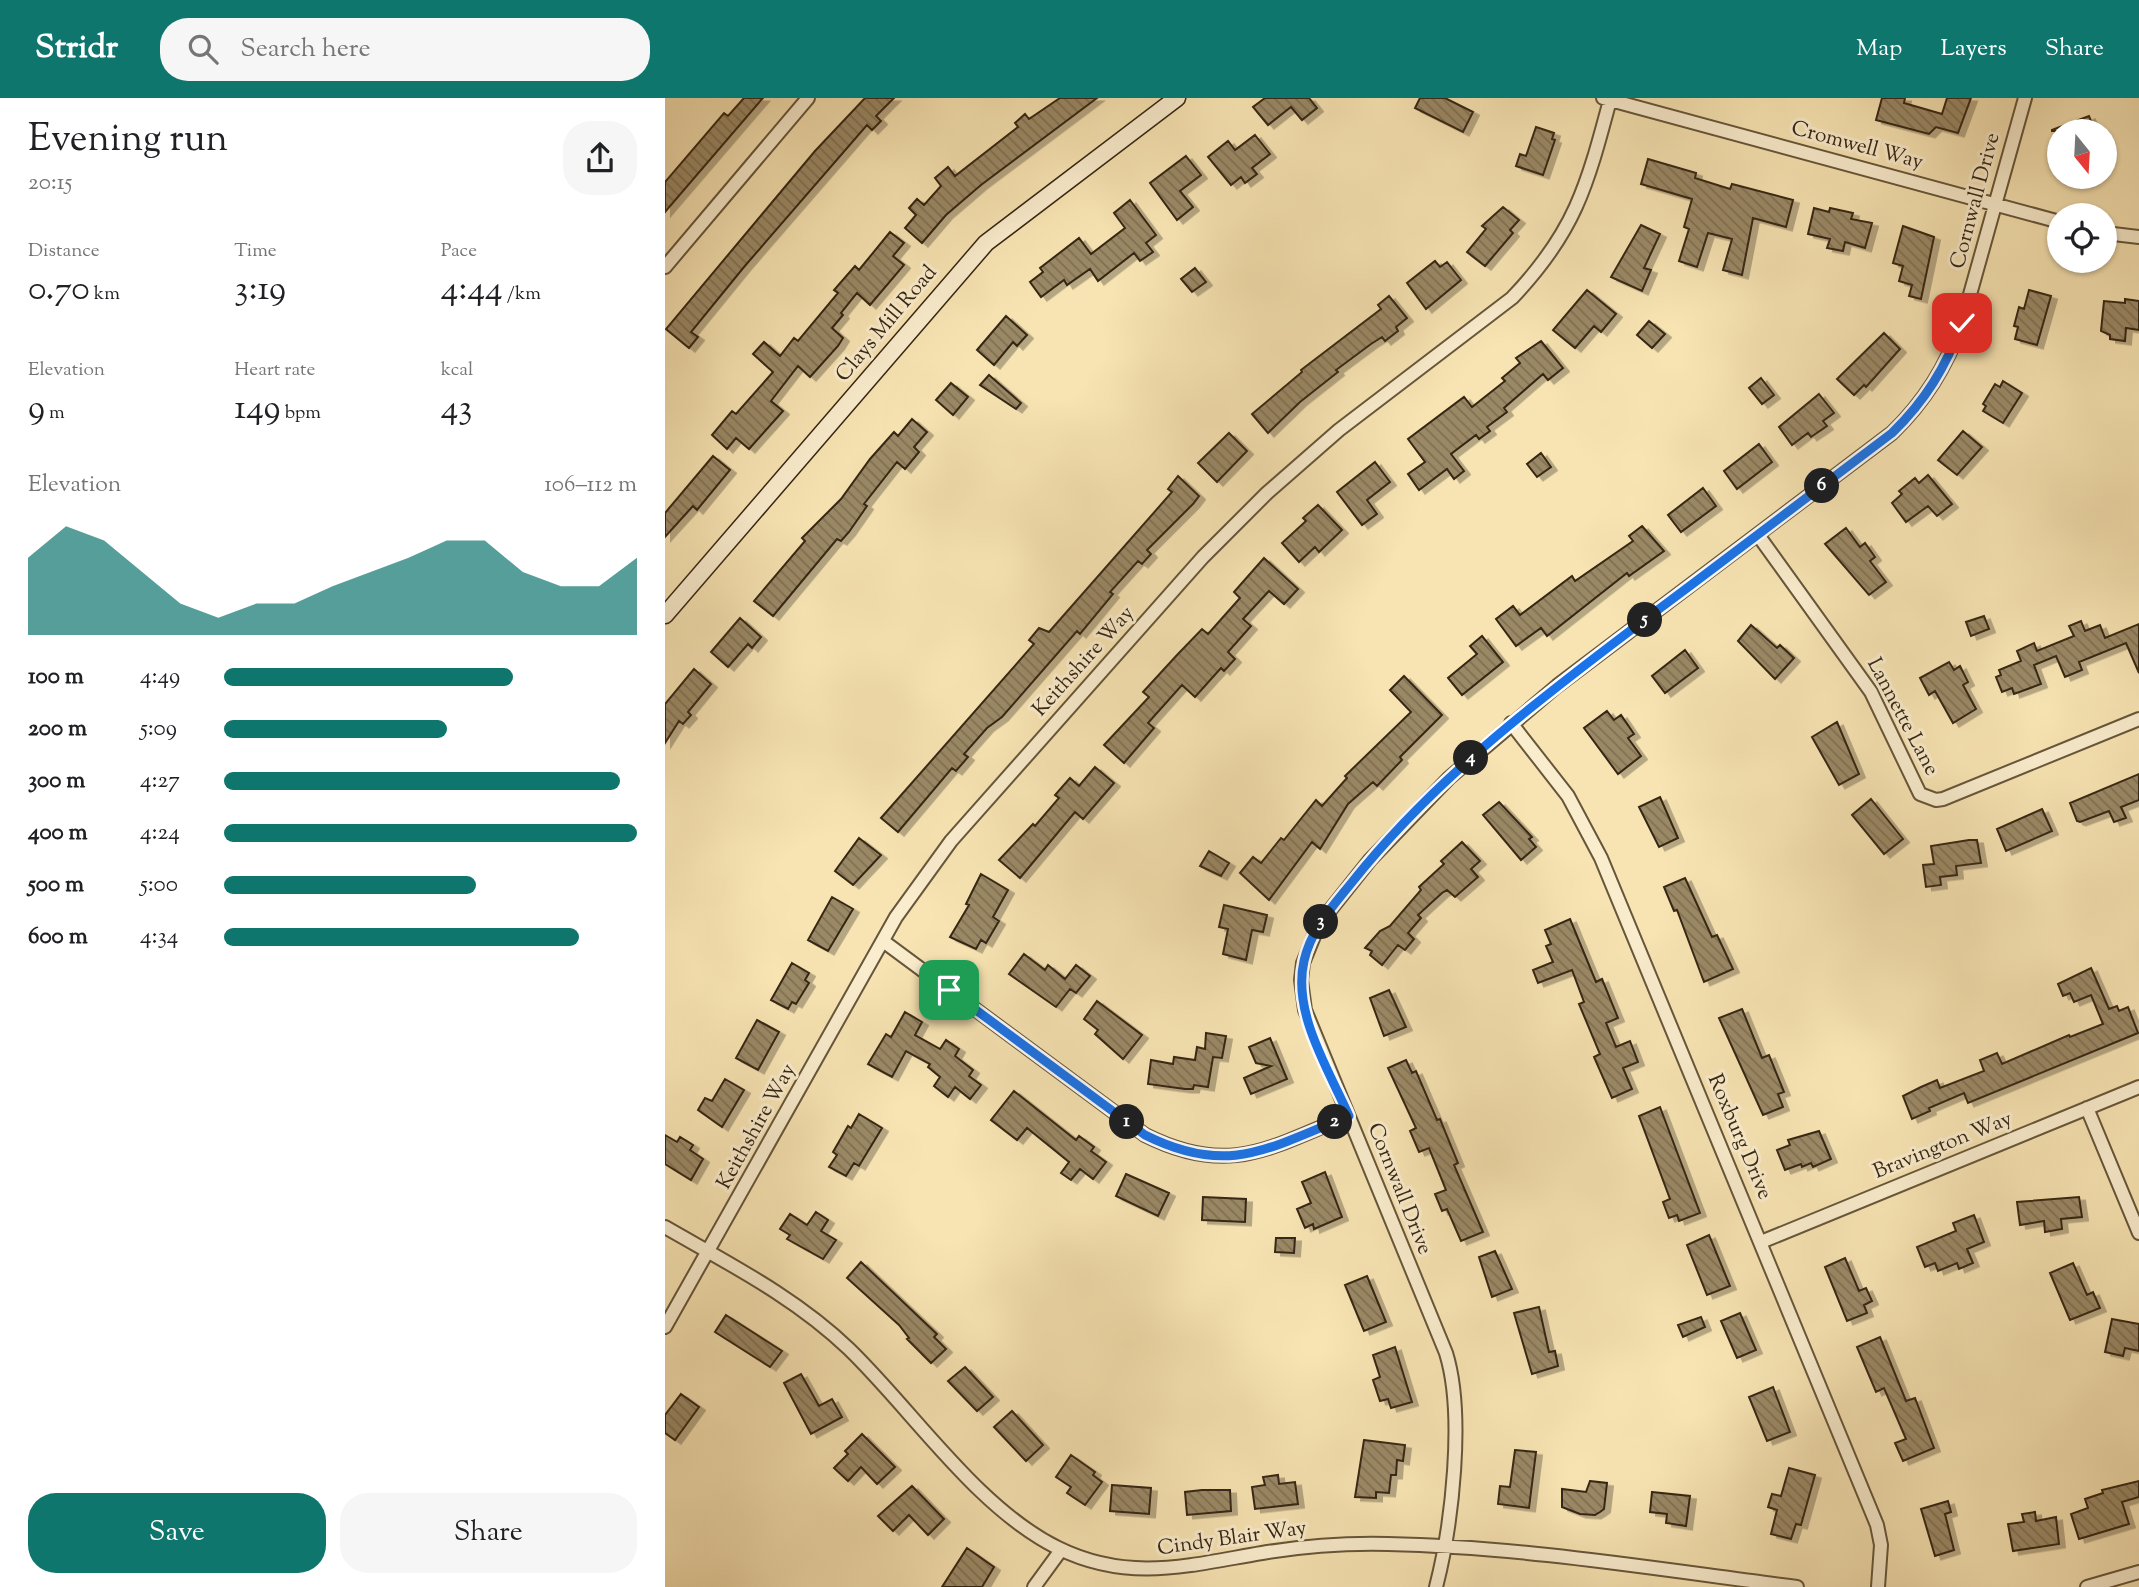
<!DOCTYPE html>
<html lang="en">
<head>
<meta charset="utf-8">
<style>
  :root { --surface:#fff; --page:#f6f6f6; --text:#202124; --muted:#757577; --accent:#0f766e }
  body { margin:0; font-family:"Sorts Mill Goudy",serif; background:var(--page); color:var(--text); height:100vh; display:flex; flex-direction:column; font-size:26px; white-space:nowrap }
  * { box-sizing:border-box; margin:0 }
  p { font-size:23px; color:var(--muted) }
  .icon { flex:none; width:38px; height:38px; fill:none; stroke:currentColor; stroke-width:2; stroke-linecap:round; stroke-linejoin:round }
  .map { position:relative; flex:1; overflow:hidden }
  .side { display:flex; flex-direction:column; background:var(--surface); width:665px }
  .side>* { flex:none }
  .needle { width:46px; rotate:162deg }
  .fabs { position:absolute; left:1382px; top:21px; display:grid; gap:14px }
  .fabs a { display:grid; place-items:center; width:70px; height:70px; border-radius:50%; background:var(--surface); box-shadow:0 2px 5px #0004; font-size:35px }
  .pin { position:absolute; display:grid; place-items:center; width:60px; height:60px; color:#fff; margin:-30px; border-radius:14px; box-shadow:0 4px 10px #0006 }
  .km { position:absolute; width:35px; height:35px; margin:-18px; border-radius:50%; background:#222; color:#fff; font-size:19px; line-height:35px; text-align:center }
  .round { display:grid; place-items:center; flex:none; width:74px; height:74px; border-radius:28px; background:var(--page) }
  .head { display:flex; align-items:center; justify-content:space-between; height:119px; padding:0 28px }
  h1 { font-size:38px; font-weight:600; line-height:52px }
  .stats { display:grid; grid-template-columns:repeat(3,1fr); gap:10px; height:119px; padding:7px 28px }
  .stats div { display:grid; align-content:center }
  .stats b { font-size:35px; font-weight:600 }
  .stats small { font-size:19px; font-weight:400 }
  .stats p { font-size:19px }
  .chart { height:196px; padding:14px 28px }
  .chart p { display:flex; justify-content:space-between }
  .chart svg { width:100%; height:126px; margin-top:7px; fill:var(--accent); opacity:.7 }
  .action { display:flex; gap:14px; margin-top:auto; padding:14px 28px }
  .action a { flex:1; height:80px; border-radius:28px; background:var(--accent); color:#fff; font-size:28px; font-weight:600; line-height:80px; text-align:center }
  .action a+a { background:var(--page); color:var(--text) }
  ul { padding:0 28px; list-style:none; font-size:23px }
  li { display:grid; grid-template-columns:112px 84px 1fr; align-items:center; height:52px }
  li i { height:18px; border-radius:9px; background:var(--accent) }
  header { display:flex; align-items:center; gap:42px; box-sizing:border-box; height:98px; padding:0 35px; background:var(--accent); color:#fff }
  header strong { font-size:33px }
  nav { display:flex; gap:38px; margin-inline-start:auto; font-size:24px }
  .search { width:490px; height:63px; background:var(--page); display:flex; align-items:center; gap:18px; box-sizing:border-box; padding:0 24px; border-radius:28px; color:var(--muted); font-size:26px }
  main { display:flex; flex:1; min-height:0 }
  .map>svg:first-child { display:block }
  .building { fill:url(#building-back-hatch); stroke:#362612; stroke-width:2; filter:url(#shadow) }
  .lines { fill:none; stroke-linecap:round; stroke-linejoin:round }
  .minor-casing { stroke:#66563a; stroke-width:16 }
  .secondary-casing { stroke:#362612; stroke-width:19 }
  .minor { stroke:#faedce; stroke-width:12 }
  .secondary { stroke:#faedce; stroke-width:16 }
  .route-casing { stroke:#fff; stroke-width:14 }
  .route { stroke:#1a73e8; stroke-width:9 }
  .labels { text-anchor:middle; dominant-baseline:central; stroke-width:6; stroke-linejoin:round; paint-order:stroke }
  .street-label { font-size:21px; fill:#362612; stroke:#faedce }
</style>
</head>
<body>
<header>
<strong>Stridr</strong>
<div class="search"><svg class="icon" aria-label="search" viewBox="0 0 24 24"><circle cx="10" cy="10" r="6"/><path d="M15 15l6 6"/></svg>Search here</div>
<nav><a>Map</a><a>Layers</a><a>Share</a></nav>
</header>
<main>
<section class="side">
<div class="head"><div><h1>Evening run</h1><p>20:15</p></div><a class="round"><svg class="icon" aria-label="share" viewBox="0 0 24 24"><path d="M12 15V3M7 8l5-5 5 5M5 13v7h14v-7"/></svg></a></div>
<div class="stats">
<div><p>Distance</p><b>0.70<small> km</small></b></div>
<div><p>Time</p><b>3:19</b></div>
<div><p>Pace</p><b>4:44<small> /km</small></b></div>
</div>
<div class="stats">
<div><p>Elevation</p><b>9<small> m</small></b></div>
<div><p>Heart rate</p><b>149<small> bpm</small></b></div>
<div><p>kcal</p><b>43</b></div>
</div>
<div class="chart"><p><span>Elevation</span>106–112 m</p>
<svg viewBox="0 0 160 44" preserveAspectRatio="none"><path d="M0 44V17L10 6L20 11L30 22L40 33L50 38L60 33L70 33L80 27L90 22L100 17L110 11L120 11L130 22L140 27L150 27L160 17V44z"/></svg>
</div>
<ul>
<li><b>100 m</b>4:49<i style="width:70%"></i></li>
<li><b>200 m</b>5:09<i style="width:54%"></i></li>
<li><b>300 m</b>4:27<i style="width:96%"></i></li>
<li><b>400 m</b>4:24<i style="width:100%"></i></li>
<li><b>500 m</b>5:00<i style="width:61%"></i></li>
<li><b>600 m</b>4:34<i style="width:86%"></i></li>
</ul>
<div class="action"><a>Save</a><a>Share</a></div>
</section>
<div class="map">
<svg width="1474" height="1489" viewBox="0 0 1474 1489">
  <defs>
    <pattern id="building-back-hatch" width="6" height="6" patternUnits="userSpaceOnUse" patternTransform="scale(1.75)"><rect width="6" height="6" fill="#9b8966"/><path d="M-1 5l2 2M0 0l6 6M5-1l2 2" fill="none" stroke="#7f7053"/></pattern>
    <filter id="shadow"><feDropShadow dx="6" dy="3.5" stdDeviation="0" flood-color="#0004"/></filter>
  </defs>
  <rect width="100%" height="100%" fill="#f8e4b3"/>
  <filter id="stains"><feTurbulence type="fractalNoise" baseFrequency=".00286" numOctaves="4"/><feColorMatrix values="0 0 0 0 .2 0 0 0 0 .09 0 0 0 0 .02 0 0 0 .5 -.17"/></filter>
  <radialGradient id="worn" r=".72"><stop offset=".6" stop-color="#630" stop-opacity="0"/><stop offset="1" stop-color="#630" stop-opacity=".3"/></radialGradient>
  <!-- building -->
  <path class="building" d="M79 0H98L0 114V84L59 15 63 18Z
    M200 0H229L211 18 216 23 207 32 202 27 79 169 26 234 33 239 24 250 1 231 150 53Z
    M395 0H432L316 87 281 117 257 145 240 130 251 117 244 110 252 101 259 107 276 88 270 80 283 69 290 78 353 29 350 25 360 16 364 21Z
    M600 0H644L652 10 637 22 626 9 603 27 588 9Z
    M755 0H780L808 14 798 34 750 10Z
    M1217 0H1240L1239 5 1277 16 1282 0H1306L1293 35 1271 29 1264 36 1211 22Z
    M1424 18 1430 33H1387V32Z
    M871 29 889 35 887 41 890 42 878 77 851 68 855 56 861 58Z
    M590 37 605 56 587 70 592 76 580 85 576 79 566 87 543 59 563 43 570 52Z
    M521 58 536 77 515 93 528 109 512 122 485 85Z
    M983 61 1031 75 1030 80 1065 91 1067 86 1128 102 1121 129 1088 120 1077 177 1058 172 1067 141 1043 135 1032 169 1014 163 1024 131 1019 129 1027 101 976 86Z
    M465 102 491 137 481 145 488 154 475 163 469 155 433 183 425 171 402 187 399 182 376 199 365 184 378 174 375 170 414 140 426 156 460 130 449 115Z
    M838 109 854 122 845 132 848 135 820 168 802 154 821 131 817 128Z
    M1149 110 1164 114 1165 110 1188 115 1186 121 1207 125 1200 150 1180 144 1178 153 1162 150 1165 141 1143 136Z
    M976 127 995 136 979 170 986 172 977 193 946 179Z
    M1238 128 1269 139 1256 201 1244 198 1247 187 1234 183 1238 168 1228 165Z
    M225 134 239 145 228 158 239 167 205 207 192 195 176 215 178 217 167 230 178 240 173 248 145 279 133 268 106 303 118 313 84 351 71 340 62 351 47 337 67 313 71 316 108 274 88 256 99 244 115 258 129 240 133 243 173 195 169 192 190 168 194 172Z
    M770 163 775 169 782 164 796 182 761 211 742 185Z
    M530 170 541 184 527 194 516 181Z
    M922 192 951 216 936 234 929 228 910 250 888 232Z
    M1364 192 1386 198 1372 247 1350 241 1353 229 1349 228 1354 209 1359 211Z
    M724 198 742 220 731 229 733 233 720 243 717 239 706 246 671 272 673 274 635 304 603 335 587 316 637 274 636 272 716 211 713 207Z
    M1460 201 1474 203V232L1461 230 1460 243 1445 241V237L1436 233 1439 203 1460 205Z
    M341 218 362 237 352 248 348 244 329 267 312 252Z
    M984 223 1000 236 987 250 972 237Z
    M1219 235 1235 251 1201 289 1199 287 1189 297 1172 281Z
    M876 243 898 270 883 282 878 276 839 310 842 314 822 329 825 333 814 341 811 337 786 356 799 373 789 381 782 371 754 392 743 376 760 364 743 341 799 299 807 309 840 283 837 280 855 265 851 260Z
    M324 277 356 305 351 311 315 287Z
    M1096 280 1109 297 1097 306 1084 290Z
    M1338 283 1357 295 1338 325 1318 313 1321 308 1318 306 1330 286 1335 289Z
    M286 285 303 299 288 317 271 302Z
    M1154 296 1169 315 1158 323 1162 328 1146 339 1143 335 1127 347 1114 329Z
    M247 321 262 334 249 349 254 354 240 371 232 364 199 406 202 408 184 434 176 443 172 441 108 518 89 503 140 443 137 440 176 401 205 361 229 334 233 338Z
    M1298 333 1317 349 1292 377 1273 362Z
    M564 335 582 353 552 384 533 365Z
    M1094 346 1107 364 1072 391 1059 373Z
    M876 355 886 369 872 379 862 366Z
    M48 358 65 372 32 412 28 408 0 439V415Z
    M710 364 725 384 702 402 712 416 697 427 672 394Z
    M1263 377 1287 406 1272 418 1263 408 1241 424 1227 405 1237 396 1234 393 1250 380 1254 385Z
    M513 378 534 398 528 406 482 452 486 456 477 466 473 463 445 494 448 496 415 536 412 533 337 619 322 630 299 656 303 659 291 673 287 670 233 734 216 720 369 546 364 542 374 530 384 534 507 394 503 391Z
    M1038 390 1051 408 1016 434 1003 417Z
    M653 407 677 432 654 454 650 449 634 464 617 445 641 423 638 420Z
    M977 428 999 453 964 478 962 475 882 538 876 530 851 548 831 521 848 508 855 517 907 478 910 483 968 443 964 438Z
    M1181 430 1195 449 1200 445 1210 459 1205 463 1221 484 1204 497 1160 446Z
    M599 460 633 491 619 506 604 493 578 521 586 528 563 554 570 561 559 573 556 570 530 599 517 587 483 625 489 630 459 665 439 647 484 599 478 594 512 557 537 531 543 536 575 500 569 494Z
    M1319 518 1324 531 1306 538 1301 524Z
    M75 520 96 539 87 550 83 546 63 569 46 554Z
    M1416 523 1420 533 1435 527 1440 540 1474 526V575L1461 545 1414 564 1417 572 1400 579 1391 558 1369 567 1376 586 1349 596 1347 590 1337 594 1331 579 1336 577 1334 572 1356 563 1352 553 1369 545 1372 553 1409 538 1404 528Z
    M1086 527 1112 550 1115 547 1129 560 1110 581 1073 543Z
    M817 538 838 564 797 597 783 580 812 556 805 548Z
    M1020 552 1033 570 1000 595 987 578Z
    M1284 564 1289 572 1295 568 1303 584 1298 587 1311 611 1288 625 1270 593 1264 597 1255 580Z
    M29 571 46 586 23 614 26 617 18 626 14 623 0 645V606Z
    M739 578 777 617 735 659 737 662 712 688 708 684 683 706 655 751 647 744 604 802 575 775 588 759 596 765 616 740 619 742 651 702 657 708 682 680 680 678 746 614 725 592Z
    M942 613 949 622 956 617 969 636 963 640 976 658 953 676 919 630Z
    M1172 624 1194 676 1174 687 1147 639Z
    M430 669 449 685 418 721 410 714 355 780 334 762 368 726 370 728 394 700 390 697 405 680 414 688Z
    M1474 676V702L1456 709 1461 720 1449 724 1444 713 1415 724 1412 723 1405 705Z
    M995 699 1013 740 994 749 974 709Z
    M1206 701 1238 741 1219 756 1187 717Z
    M834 704 867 739 864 741 871 749 856 762 818 717Z
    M1377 711 1387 733 1341 753 1332 731Z
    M194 740 216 757 188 787 170 773Z
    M1304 742H1312L1316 765 1291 768 1292 777 1275 779 1276 787 1261 789 1258 767 1269 766 1266 748Z
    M797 744 815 763 806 771 813 779 790 799 782 792 777 795 753 817 756 820 743 835 749 841 740 852 733 847 717 867 705 857 707 853 700 850 715 833 725 828 756 792 754 789 779 766 776 763Z
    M544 753 564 765 556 778 535 768Z
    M316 776 343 792 328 819 334 823 321 845 316 842 311 851 285 839 304 807 301 806Z
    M1020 780 1047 839 1052 837 1068 871 1039 884 1012 812 1009 813 999 789Z
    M167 799 188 811 163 853 143 842Z
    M559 807 602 817 598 834 587 832 581 862 558 856 563 831 554 829Z
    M905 821 931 884 937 881 953 920 941 925 951 949 965 943 973 964 958 970 967 991 947 1000 929 959 935 956 914 906 919 904 907 872 873 885 868 872 888 864 881 848 886 846 880 832Z
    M359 856 380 872 383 867 400 881 411 867 425 878 411 895 405 891 391 909 344 876Z
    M127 865 144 875 140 882 144 885 131 906 127 904 123 911 106 902Z
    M1426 870 1444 911 1452 908 1454 913 1463 909 1473 935 1303 1005 1299 995 1264 1010 1265 1013 1247 1021 1238 998 1256 989 1272 982 1275 990 1319 973 1315 962 1332 955 1337 966 1404 937 1405 939 1438 926 1426 897 1409 904 1405 895 1398 898 1393 886Z
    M724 892 741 929 719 938 705 900Z
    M432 903 477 937 458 961 430 936 433 932 419 921Z
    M1077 911 1097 960 1104 957 1119 994 1113 996 1118 1009 1098 1017 1054 920Z
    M240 914 257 924 250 937 275 951 281 942 294 951 290 958 308 972 304 978 316 987 305 1001 290 989 283 999 269 988 275 979 263 969 265 966 241 953 227 979 203 966 221 936 226 939Z
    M92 922 114 934 93 972 71 960Z
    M541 935 561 938 557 960 548 959 543 989 529 987 528 991H520L483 986 486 962 508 966 509 959 530 962 532 949 540 951Z
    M605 940 622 981 586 996 579 980 606 968 591 965 584 949Z
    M741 962 747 975 751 973 772 1022 775 1021 793 1065 789 1067 818 1134 796 1143 782 1111 777 1113 770 1096 781 1092 764 1050 754 1054 745 1033 751 1030 723 970Z
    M60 981 79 992 57 1029 33 1012 40 1000 47 1003Z
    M349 993 411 1042 414 1038 429 1049 426 1053 441 1064 428 1081 415 1071 406 1082 396 1075 404 1064 362 1030 352 1042 326 1022Z
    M995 1009 1035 1115 1014 1123 1012 1117 1004 1120 998 1104 1005 1101 974 1018Z
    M194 1016 217 1030 194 1068 189 1065 181 1078 164 1069 172 1057 168 1054 183 1028 186 1030Z
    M1154 1033 1166 1061 1148 1069 1146 1065 1137 1069 1136 1066 1120 1072 1112 1052 1125 1047 1123 1042Z
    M0 1037 12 1044 15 1039 28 1047 25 1052 38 1061 26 1082 0 1066Z
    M660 1074 677 1119 649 1131 648 1126 640 1130 632 1111 646 1105 637 1084Z
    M461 1076 504 1095 493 1118 451 1098Z
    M538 1099 581 1101 580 1124 537 1122Z
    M1414 1099 1417 1119 1396 1121 1397 1131 1380 1134 1379 1123 1355 1127 1352 1104Z
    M151 1114 163 1122 156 1133 171 1142 158 1161 122 1141 125 1137 115 1131 125 1116 142 1127Z
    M1309 1117 1319 1144 1302 1151 1308 1165 1294 1171 1292 1165 1273 1173 1270 1165 1260 1169 1252 1149 1291 1133 1288 1125Z
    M1044 1137 1065 1188 1042 1197 1022 1147Z
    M611 1140H630L629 1155 610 1154Z
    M830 1153 847 1191 827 1199 814 1159Z
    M1180 1160 1194 1193 1201 1190 1207 1203 1199 1207 1202 1215 1182 1223 1160 1169Z
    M196 1164 272 1236 269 1239 281 1251 266 1265 242 1241 244 1240 234 1227 182 1180Z
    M1408 1165 1422 1197 1428 1194 1435 1210 1405 1222 1385 1175Z
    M702 1178 721 1224 699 1233 680 1187Z
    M874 1209 884 1254 890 1253 893 1268 867 1276 849 1215Z
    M1075 1215 1091 1252 1072 1260 1056 1223Z
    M61 1217 117 1253 105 1269 50 1234Z
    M1036 1219 1040 1229 1018 1239 1013 1227Z
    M1447 1221 1474 1226V1253L1460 1250 1458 1258 1440 1254Z
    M1215 1239 1241 1303 1250 1300 1269 1350 1238 1363 1230 1345 1241 1341 1219 1290 1211 1294 1192 1249Z
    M730 1249 747 1304 726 1310 723 1301 715 1303 708 1282 715 1279 708 1257Z
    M300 1269 328 1299 312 1313 283 1283Z
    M136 1276 154 1308 167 1301 177 1319 146 1336 119 1285Z
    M1108 1289 1125 1334 1102 1343 1084 1299Z
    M16 1296 34 1309 10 1342 0 1335V1317Z
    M347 1313 378 1347 361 1363 329 1329Z
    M197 1336 230 1369 212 1386 196 1369 183 1383 169 1370 183 1356 180 1353Z
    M699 1342 740 1347 738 1363 732 1362 731 1377H726L724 1395 711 1394V1400L690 1399Z
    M850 1352 871 1354 864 1410 833 1406 835 1388 845 1389Z
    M406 1357 430 1374 428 1377 437 1384 420 1407 402 1395 406 1389 391 1379Z
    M1124 1370 1150 1377 1136 1427 1131 1426 1126 1441 1106 1436 1112 1412 1103 1409 1107 1396 1116 1398Z
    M613 1377 614 1386 630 1384 633 1406 590 1411 587 1389 600 1387 598 1379Z
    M925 1383 942 1385 939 1411 935 1414 930 1417 915 1416 897 1409V1391L921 1394Z
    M1474 1383V1399L1457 1404 1464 1426 1414 1441 1406 1416 1423 1410 1420 1401 1438 1395 1437 1392Z
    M447 1387 486 1390 484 1416 445 1413Z
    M247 1388 279 1421 263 1437 244 1417 228 1433 213 1418Z
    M537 1392H565L566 1413 522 1417 520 1394Z
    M987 1394 1025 1398 1021 1428 1001 1425 1002 1416 985 1414Z
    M1283 1403 1286 1414 1280 1416 1289 1452 1270 1458 1256 1411Z
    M1370 1414 1371 1423 1391 1419 1394 1446 1348 1453 1343 1426 1359 1424 1357 1416Z
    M302 1450 329 1469 317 1489H277Z"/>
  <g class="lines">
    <defs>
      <path id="minor" d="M938 0 1395 124
        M1440 135 1474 139
        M0 169 143 0
        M1093 437 1206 594 1255 696 1271 702 1278 701 1474 621
        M846 625 903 698 936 760 1212 1427 1216 1447 1213 1489
        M218 843 480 1037C564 1079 604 1050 683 1018
        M1422 1010 1474 1135
        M0 1129C64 1166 130 1199 184 1251 249 1314 312 1410 393 1450 464 1485 525 1467 597 1455 639 1448 682 1445 723 1446 860 1449 997 1472 1132 1489
        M1096 1144 1474 989
        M0 1229 231 819 286 743 538 459 602 395 674 332 847 200C910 134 922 88 945 2
        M369 1489 396 1452
        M771 1489C787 1427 800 1316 781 1255L640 912 636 882 638 865 654 826 705 762 784 680 892 588 1227 335C1260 303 1281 269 1297 225L1360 0
        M1422 1489 1474 1474"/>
      <path id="secondary" d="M0 517 321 145 512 0"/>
    </defs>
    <!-- minor casing -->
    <use href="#minor" class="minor-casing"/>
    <!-- secondary casing -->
    <use href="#secondary" class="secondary-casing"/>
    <!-- minor -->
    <use href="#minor" class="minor"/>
    <!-- secondary -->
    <use href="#secondary" class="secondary"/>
  </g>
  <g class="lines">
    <defs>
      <path id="route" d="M284 892 480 1037C564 1079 603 1050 684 1018 664 972 627 915 639 863 646 831 668 808 688 783 771 679 877 599 982 520 1064 459 1145 397 1227 335 1260 303 1281 269 1297 225"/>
    </defs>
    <!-- route casing -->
    <use href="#route" class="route-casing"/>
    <!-- route -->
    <use href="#route" class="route"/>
  </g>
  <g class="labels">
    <!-- street labels -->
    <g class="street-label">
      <text transform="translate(1192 48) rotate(15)">Cromwell Way</text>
      <text transform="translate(1311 103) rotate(-75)">Cornwall Drive</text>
      <text transform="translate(222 226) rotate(-50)">Clays Mill Road</text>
      <text transform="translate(419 564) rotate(-48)">Keithshire Way</text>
      <text transform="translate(1237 619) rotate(62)">Lannette Lane</text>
      <text transform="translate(92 1029) rotate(-61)">Keithshire Way</text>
      <text transform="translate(1074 1039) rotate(67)">Roxburg Drive</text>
      <text transform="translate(1278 1048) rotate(-22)">Bravington Way</text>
      <text transform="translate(734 1091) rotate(68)">Cornwall Drive</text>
      <text transform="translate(567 1441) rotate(-8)">Cindy Blair Way</text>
    </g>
  </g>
  <rect width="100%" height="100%" filter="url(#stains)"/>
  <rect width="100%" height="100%" fill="url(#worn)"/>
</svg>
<div class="fabs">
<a><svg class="needle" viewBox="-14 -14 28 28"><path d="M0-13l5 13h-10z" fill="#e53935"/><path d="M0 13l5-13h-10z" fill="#757577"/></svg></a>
<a><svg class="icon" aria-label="locate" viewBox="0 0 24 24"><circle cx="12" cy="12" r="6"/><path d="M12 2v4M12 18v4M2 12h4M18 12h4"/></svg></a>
</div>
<div class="pin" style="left:284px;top:892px;background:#1e9e55"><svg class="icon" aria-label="arrive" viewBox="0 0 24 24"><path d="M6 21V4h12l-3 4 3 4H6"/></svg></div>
<div class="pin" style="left:1297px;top:225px;background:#d93025"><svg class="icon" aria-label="check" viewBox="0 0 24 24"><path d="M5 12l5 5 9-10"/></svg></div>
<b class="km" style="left:462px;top:1024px">1</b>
<b class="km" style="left:670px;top:1024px">2</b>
<b class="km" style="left:656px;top:824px">3</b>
<b class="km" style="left:806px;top:660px">4</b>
<b class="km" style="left:980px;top:522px">5</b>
<b class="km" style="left:1157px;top:388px">6</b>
</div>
</main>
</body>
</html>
